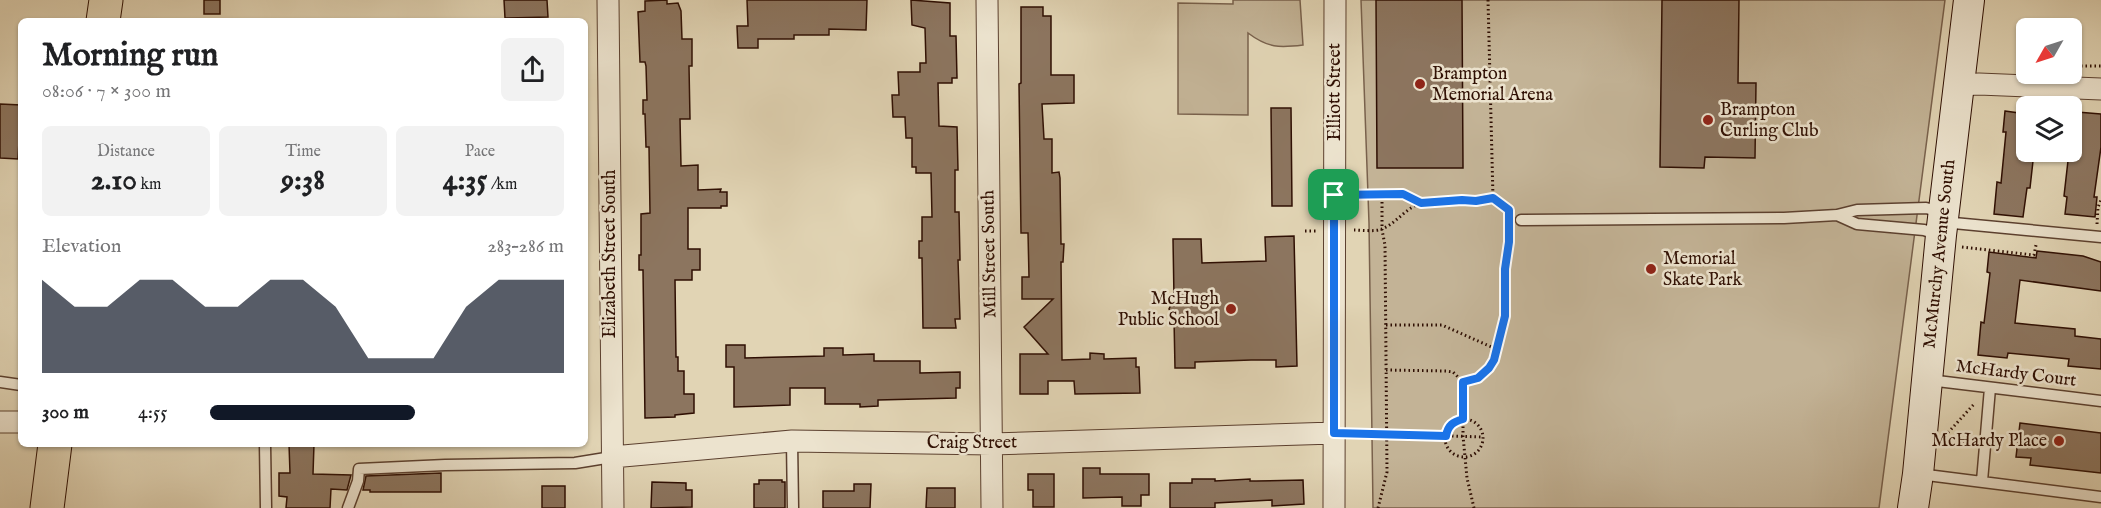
<!DOCTYPE html>
<html lang="en">
<head>
<meta charset="utf-8">
<style>
  :root { --surface:#fff; --page:#f2f2f2; --text:#202124; --muted:#757577; --accent:#111827 }
  body { margin:0; font-family:"IM FELL English",serif; background:var(--page); color:var(--text); height:100vh; display:flex; flex-direction:column; font-size:22px; white-space:nowrap }
  * { box-sizing:border-box; margin:0 }
  p { font-size:20px; color:var(--muted) }
  .icon { flex:none; width:33px; height:33px; fill:none; stroke:currentColor; stroke-width:2; stroke-linecap:round; stroke-linejoin:round }
  .map { position:relative; flex:1; overflow:hidden }
  .sheet { position:absolute; left:18px; top:18px; width:570px; height:429px; display:flex; flex-direction:column; background:var(--surface); border-radius:9px; box-shadow:0 2px 4px #0004 }
  .sheet>* { flex:none }
  .needle { width:39px; rotate:231deg }
  .buttons { position:absolute; left:2016px; top:18px; display:grid; gap:12px }
  .buttons a { display:grid; place-items:center; width:66px; height:66px; border-radius:9px; background:var(--surface); box-shadow:0 2px 4px #0004; font-size:30px }
  .pin { position:absolute; display:grid; place-items:center; width:51px; height:51px; color:#fff; margin:-26px; border-radius:12px; box-shadow:0 3px 9px #0006 }
  .round { display:grid; place-items:center; flex:none; width:63px; height:63px; border-radius:9px; background:var(--page) }
  .overview { display:flex; align-items:center; justify-content:space-between; height:102px; padding:0 24px }
  h1 { font-size:33px; font-weight:700; line-height:45px }
  .figures { display:grid; grid-template-columns:repeat(3,1fr); gap:9px; height:102px; padding:6px 24px }
  .figures div { display:grid; align-content:center; border-radius:9px; background:var(--page); text-align:center }
  .figures b { font-size:30px; font-weight:700 }
  .figures small { font-size:16px; font-weight:400 }
  .figures p { font-size:16px }
  .chart { height:168px; padding:12px 24px }
  .chart p { display:flex; justify-content:space-between }
  .chart svg { width:100%; height:108px; margin-top:6px; fill:var(--accent); opacity:.7 }
  ul { padding:0 24px; list-style:none; font-size:20px }
  li { display:grid; grid-template-columns:96px 72px 1fr; align-items:center; height:45px }
  li i { height:15px; border-radius:8px; background:var(--accent) }
  .map>svg:first-child { display:block }
  .green { fill:#c3b396; stroke:#79614c; stroke-width:1.5 }
  .building { fill:#8c755f; stroke:#2f0f03; stroke-width:1.5 }
  .lines { fill:none; stroke-linecap:round; stroke-linejoin:round }
  .lane-casing { stroke:#5c402f; stroke-width:13 }
  .street-casing { stroke:#5c402f; stroke-width:23 }
  .secondary-casing { stroke:#2f0f03; stroke-width:32 }
  .primary-casing { stroke:#2f0f03; stroke-width:35 }
  .path { stroke:#2f0f03; stroke-width:3; stroke-dasharray:1.5 3; stroke-linecap:butt }
  .lane { stroke:#ece3ce; stroke-width:10 }
  .street { stroke:#ece3ce; stroke-width:21 }
  .secondary { stroke:#ece3ce; stroke-width:30 }
  .primary { stroke:#e1d4b4; stroke-width:33 }
  .route-casing { stroke:#fff; stroke-width:12 }
  .route { stroke:#1a73e8; stroke-width:8 }
  .poi-dot { fill:#8f2418; stroke:#ece3ce; stroke-width:2 }
  .labels { text-anchor:middle; dominant-baseline:central; stroke-width:5; stroke-linejoin:round; paint-order:stroke }
  .poi-label { font-size:18px; fill:#2f0f03; stroke:#ece3ce; text-anchor:start }
  .street-label { font-size:18px; fill:#2f0f03; stroke:#ece3ce }
</style>
</head>
<body>
<div class="map">
<svg width="2101" height="508" viewBox="0 0 2101 508">
  <rect width="100%" height="100%" fill="#e1d4b4"/>
  <filter id="stains"><feTurbulence type="fractalNoise" baseFrequency=".00333" numOctaves="4"/><feColorMatrix values="0 0 0 0 .2 0 0 0 0 .09 0 0 0 0 .02 0 0 0 .5 -.17"/></filter>
  <radialGradient id="worn" r=".72"><stop offset=".6" stop-color="#630" stop-opacity="0"/><stop offset="1" stop-color="#630" stop-opacity=".3"/></radialGradient>
  <!-- green -->
  <path class="green" d="M1233 0H1300L1303 45C1279 48 1268 48 1248 33V115L1178 114V3L1233 4Z
    M1361 0H1945L1879 508H1373L1369 223Z"/>
  <!-- building -->
  <path class="building" d="M204 0H220V14H204Z
    M504 0H547L548 17 505 18Z
    M667 0V4L678 3 681 11 682 39H692V66H689L690 119H680L681 166 698 165V190L721 189 720 192H727V206H721V208H688V249H700V270H692V280H675L676 357H678V371H684V394H694V413L675 415V417L645 418 643 270H639V255H641V214L650 213 649 147H646L645 114H643V100H647L646 66 645 62H640L638 12 645 11V1Z
    M747 0H867L866 30 829 29V35H794V39H758V48H738L737 26H748Z
    M911 0 950 3V36H956L957 78H952V83H938L939 126 957 127 958 170H955V212H959L960 260H958L960 319H955L956 328H923L922 258H919V241H922V217H932L931 173H916V167H912V138H906L905 117H893L892 95H899L898 72H920V63H926L925 28 912 25Z
    M1376 0H1462L1463 168H1377Z
    M1662 0H1739L1738 83H1756L1755 158 1705 157 1704 168 1660 167Z
    M1021 7H1043V16H1051V75H1074V103L1042 104 1044 139H1052V173L1059 172 1060 178 1061 244H1064L1063 262H1061L1062 360 1090 359V353L1104 354V359L1136 358V367H1139L1140 393 1075 394 1074 381H1048V394H1020V354H1048L1024 327 1053 299H1022V277H1029L1028 233H1021L1019 84 1021 83Z
    M0 104 21 105 18 159 0 158Z
    M1271 108H1291L1292 206H1272Z
    M2005 111 2026 114V152H2034L2030 188H2027L2023 217 1994 214 1997 182 2001 183 2006 132H2003Z
    M2077 112 2101 114V147L2094 197H2097L2095 217 2065 214 2067 197 2064 196 2069 152H2072Z
    M1294 236 1297 366 1276 367V360H1251L1195 362V368H1175L1174 319 1169 309 1174 298 1173 239H1201L1202 263 1266 261 1265 237Z
    M2037 251 2083 256 2101 262V291L2020 280 2015 323 2075 329V336L2101 339V369L2068 366 2069 359 2008 353 2007 358 1978 355 1981 322 1984 323 1990 273 1987 272 1989 252 2036 258Z
    M726 345H745V358L824 356V348H843V355L874 354V361H920V373L960 372V388H956V398L878 400V406L860 407V404H825V388H790V405L734 407V367H726Z
    M2020 423 2101 433V473L2030 465 2031 458 2016 457Z
    M289 444H314L313 474 351 475 347 490 331 489 330 508H286L287 497 279 496V473H290Z
    M1083 468H1100V474H1149V495H1141V506H1122V497L1083 498Z
    M441 473V492H370V490H363L366 476Z
    M1028 474H1054V507H1033V490H1028Z
    M1192 479H1215V481L1250 479V481H1256L1303 480 1304 504 1272 506V500L1215 503V508H1170V483H1192Z
    M759 480H782V482H785V508H754V484H759Z
    M652 482 686 483V490H692V507L651 508Z
    M854 484H871L870 508H823V491H854Z
    M542 486H565V508H542Z
    M927 488H955V508H926Z"/>
  <g class="lines">
    <defs>
      <path id="lane" d="M1837 215 1857 224 1924 230 1939 235
        M1521 220 1784 218 1837 215 1857 210 1926 208 1941 212
        M1943 222 2101 237
        M1929 380 2101 401
        M0 382 21 385
        M792 441 793 508
        M265 444 266 508
        M1919 474 2101 497
        M1982 481 1990 388
        M348 508 358 481 359 469 445 465 575 463 612 457"/>
      <path id="street" d="M608 0 613 508
        M987 0 992 508
        M1960 85 1979 84 2101 89
        M0 422H21
        M612 457 792 441 991 444 1334 433
        M1334 508 1335 0"/>
      <path id="secondary" d="M1913 508 1918 474 1941 235 1969 0"/>
      <path id="primary" d="M103 21 106 0
        M47 508 55 444"/>
    </defs>
    <!-- lane casing -->
    <use href="#lane" class="lane-casing"/>
    <!-- street casing -->
    <use href="#street" class="street-casing"/>
    <!-- secondary casing -->
    <use href="#secondary" class="secondary-casing"/>
    <!-- primary casing -->
    <use href="#primary" class="primary-casing"/>
    <!-- path -->
    <path class="path" d="M1488 0 1493 198 1509 210V212
      M2072 66H2101
      M1354 195 1403 194 1420 202
      M2097 224 2098 207 2101 200
      M1354 230C1362 230 1375 232 1382 229 1397 223 1406 207 1422 203 1445 197 1470 202 1493 198
      M1305 231H1317
      M1962 247 2034 255 2036 245
      M1386 325H1442L1496 349
      M1386 370 1446 371 1453 372 1463 382
      M1445 438a19 19 0 1 1 38 0a19 19 0 1 1-38 0Z
      M1353 433 1483 437
      M1945 436 1975 403
      M1945 440 1971 443
      M1378 508 1387 472 1385 245 1382 230V195
      M1474 508 1467 478 1463 436V382L1478 378 1489 368 1494 360 1505 316V269L1509 227"/>
    <!-- lane -->
    <use href="#lane" class="lane"/>
    <!-- street -->
    <use href="#street" class="street"/>
    <!-- secondary -->
    <use href="#secondary" class="secondary"/>
    <!-- primary -->
    <use href="#primary" class="primary"/>
  </g>
  <g class="lines">
    <defs>
      <path id="route" d="M1403 194 1421 203 1462 200 1476 201 1493 198 1509 210V242L1505 269V316L1494 360 1489 368 1478 378 1463 382V419C1453 422 1448 425 1446 436L1334 433V195Z"/>
    </defs>
    <!-- route casing -->
    <use href="#route" class="route-casing"/>
    <!-- route -->
    <use href="#route" class="route"/>
  </g>
  <!-- markers -->
  <g class="poi-dot">
    <circle cx="1420" cy="84" r="6"/>
    <circle cx="1708" cy="120" r="6"/>
    <circle cx="1651" cy="269" r="6"/>
    <circle cx="1231" cy="309" r="6"/>
    <circle cx="2059" cy="441" r="6"/>
  </g>
  <g class="labels">
    <!-- poi labels -->
    <g class="poi-label">
      <text x="1432" y="74">Brampton<tspan x="1432" dy="21">Memorial Arena</tspan></text>
      <text x="1720" y="110">Brampton<tspan x="1720" dy="21">Curling Club</tspan></text>
      <text x="1663" y="259">Memorial<tspan x="1663" dy="21">Skate Park</tspan></text>
      <text x="1219" y="299" text-anchor="end">McHugh<tspan x="1219" dy="21">Public School</tspan></text>
      <text x="2047" y="441" text-anchor="end">McHardy Place</text>
    </g>
    <!-- street labels -->
    <g class="street-label">
      <text transform="translate(1335 92) rotate(-90)">Elliott Street</text>
      <text transform="translate(610 254) rotate(-90)">Elizabeth Street South</text>
      <text transform="translate(990 254) rotate(-91)">Mill Street South</text>
      <text transform="translate(1940 254) rotate(-84)">McMurchy Avenue South</text>
      <text transform="translate(2016 374) rotate(7)">McHardy Court</text>
      <text x="972" y="443">Craig Street</text>
    </g>
  </g>
  <rect width="100%" height="100%" filter="url(#stains)"/>
  <rect width="100%" height="100%" fill="url(#worn)"/>
</svg>
<div class="buttons">
<a><svg class="needle" viewBox="-14 -14 28 28"><path d="M0-13l5 13h-10z" fill="#e53935"/><path d="M0 13l5-13h-10z" fill="#757577"/></svg></a>
<a><svg class="icon" aria-label="layers" viewBox="0 0 24 24"><path d="M12 4l9 5-9 5-9-5zM3 14l9 5 9-5"/></svg></a>
</div>
<div class="pin" style="left:1334px;top:195px;background:#1e9e55"><svg class="icon" aria-label="arrive" viewBox="0 0 24 24"><path d="M6 21V4h12l-3 4 3 4H6"/></svg></div>
<section class="sheet">
<div class="overview"><div><h1>Morning run</h1><p>08:06 · 7 × 300 m</p></div><a class="round"><svg class="icon" aria-label="share" viewBox="0 0 24 24"><path d="M12 15V3M7 8l5-5 5 5M5 13v7h14v-7"/></svg></a></div>
<div class="figures">
<div><p>Distance</p><b>2.10<small> km</small></b></div>
<div><p>Time</p><b>9:38</b></div>
<div><p>Pace</p><b>4:35<small> /km</small></b></div>
</div>
<div class="chart"><p><span>Elevation</span>283–286 m</p>
<svg viewBox="0 0 160 44" preserveAspectRatio="none"><path d="M0 44V6L10 17L20 17L30 6L40 6L50 17L60 17L70 6L80 6L90 17L100 38L110 38L120 38L130 17L140 6L150 6L160 6V44z"/></svg>
</div>
<ul>
<li><b>300 m</b>4:55<i style="width:58%"></i></li>
</ul>
</section>
</div>
</body>
</html>
